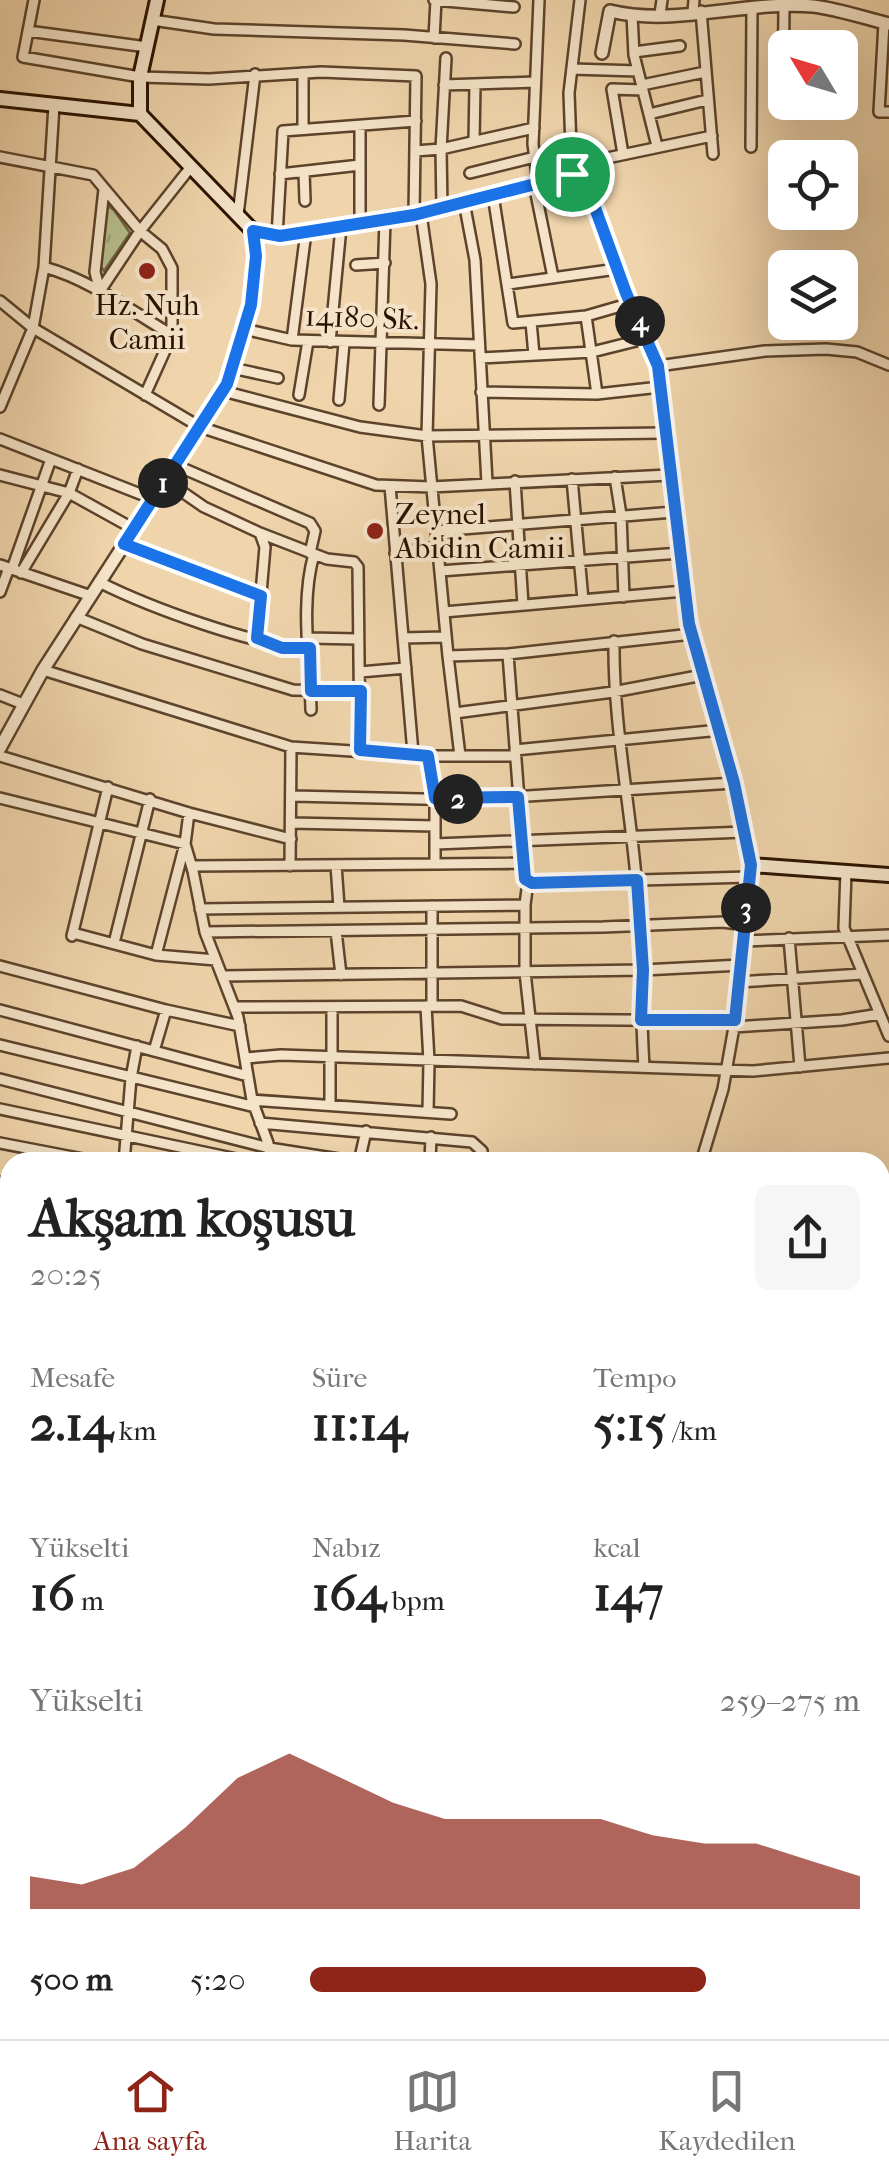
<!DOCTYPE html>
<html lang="tr">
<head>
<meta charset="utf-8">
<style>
  :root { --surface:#fff; --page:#f6f6f6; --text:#222; --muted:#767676; --line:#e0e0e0; --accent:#8f2418 }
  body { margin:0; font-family:"IM FELL French Canon",serif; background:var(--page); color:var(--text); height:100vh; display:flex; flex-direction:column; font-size:38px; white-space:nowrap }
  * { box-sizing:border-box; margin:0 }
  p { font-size:32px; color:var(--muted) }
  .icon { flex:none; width:55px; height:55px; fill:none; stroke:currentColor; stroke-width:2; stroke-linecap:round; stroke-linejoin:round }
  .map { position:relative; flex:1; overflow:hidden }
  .sheet { position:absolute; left:0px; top:1152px; width:890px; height:888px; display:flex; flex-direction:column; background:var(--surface); border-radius:30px 30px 0 0; box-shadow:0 10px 40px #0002 }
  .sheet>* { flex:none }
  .needle { width:65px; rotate:308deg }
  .fabs { position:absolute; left:768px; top:30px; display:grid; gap:20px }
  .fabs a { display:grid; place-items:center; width:90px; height:90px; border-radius:15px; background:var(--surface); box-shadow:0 10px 40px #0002; font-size:50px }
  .pin { position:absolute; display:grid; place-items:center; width:85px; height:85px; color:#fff; margin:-42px; border:5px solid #fff; border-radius:50%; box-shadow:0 2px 10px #0007 }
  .km { position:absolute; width:50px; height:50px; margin:-25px; border-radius:50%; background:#222; color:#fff; font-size:28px; line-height:50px; text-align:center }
  .round { display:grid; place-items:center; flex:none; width:105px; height:105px; border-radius:15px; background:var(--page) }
  .summary { display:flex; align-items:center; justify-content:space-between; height:170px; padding:0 30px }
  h1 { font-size:55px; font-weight:700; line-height:75px }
  .stats { display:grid; grid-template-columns:repeat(3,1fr); gap:15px; height:170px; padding:10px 30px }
  .stats div { display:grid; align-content:center }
  .stats b { font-size:50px; font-weight:700 }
  .stats small { font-size:28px; font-weight:400 }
  .stats p { font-size:28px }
  .chart { height:280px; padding:20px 30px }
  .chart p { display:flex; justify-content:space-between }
  .chart svg { width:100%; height:180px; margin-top:10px; fill:var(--accent); opacity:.7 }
  ul { padding:0 30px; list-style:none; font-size:32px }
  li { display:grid; grid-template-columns:160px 120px 1fr; align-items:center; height:75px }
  li i { height:25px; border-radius:12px; background:var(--accent) }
  .dock { display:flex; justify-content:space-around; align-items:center; height:140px; border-top:2px solid var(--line); background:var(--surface); font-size:28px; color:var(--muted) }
  .dock a { display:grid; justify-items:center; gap:5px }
  .dock .active { color:var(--accent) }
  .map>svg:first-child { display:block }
  .grass { fill:url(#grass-tufts); stroke:#706846; stroke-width:2.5 }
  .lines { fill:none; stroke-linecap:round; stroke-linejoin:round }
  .stream { stroke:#70746c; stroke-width:2.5 }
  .minor-casing { stroke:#5c432b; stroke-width:14 }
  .tertiary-casing { stroke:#5c432b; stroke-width:16 }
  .secondary-casing { stroke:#2b1200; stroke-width:18 }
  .minor { stroke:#f5e4c9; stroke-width:9 }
  .tertiary { stroke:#f5e4c9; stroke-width:11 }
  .secondary { stroke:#f5e4c9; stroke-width:12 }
  .route-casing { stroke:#fff; stroke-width:20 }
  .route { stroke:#1a73e8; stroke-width:12 }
  .poi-dot { fill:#8f2418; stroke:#f5e4c9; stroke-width:4 }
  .labels { text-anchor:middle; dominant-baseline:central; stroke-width:8; stroke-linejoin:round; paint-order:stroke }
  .poi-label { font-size:30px; fill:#2b1200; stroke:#f5e4c9 }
  .street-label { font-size:30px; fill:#2b1200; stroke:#f5e4c9 }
</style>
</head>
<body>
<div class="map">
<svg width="889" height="2039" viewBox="0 0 889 2039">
  <defs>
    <pattern id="grass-tufts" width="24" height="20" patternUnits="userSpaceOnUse" patternTransform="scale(2.5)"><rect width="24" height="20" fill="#b6be8c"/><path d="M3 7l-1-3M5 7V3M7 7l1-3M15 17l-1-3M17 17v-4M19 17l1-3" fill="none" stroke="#9da277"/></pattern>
  </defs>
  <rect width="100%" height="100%" fill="#f0d5ac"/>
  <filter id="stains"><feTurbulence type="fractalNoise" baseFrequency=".002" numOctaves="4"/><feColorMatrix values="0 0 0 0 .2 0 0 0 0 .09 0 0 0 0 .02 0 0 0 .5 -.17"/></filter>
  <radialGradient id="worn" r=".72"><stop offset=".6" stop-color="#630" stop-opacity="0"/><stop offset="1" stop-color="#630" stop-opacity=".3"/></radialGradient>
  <!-- grass -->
  <path class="grass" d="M106 205 114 210 130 233 104 271 99 264Z"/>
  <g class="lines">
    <!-- stream -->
    <path class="stream" d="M0 1671H10
      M880 2009 889 2013"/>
    <defs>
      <path id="minor" d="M34 0 23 57 140 77 209 79 321 72 416 76 414 215
        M434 0 514 7
        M701 11 713 154
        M693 12 694 0
        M660 14 662 0
        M632 15 634 55 657 146
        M152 20 214 29 404 35 515 44
        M884 23 879 112H889
        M28 31 147 47
        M434 38 436 0
        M634 52 680 46
        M572 69 638 71
        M444 85 535 82
        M642 85 705 72
        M783 105 784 6
        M649 114 707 100
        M360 126V224
        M303 129V73
        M474 141 475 84
        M751 147 752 8
        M415 151 441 149 534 128
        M623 154 612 89 643 90
        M0 157 93 175 140 231 162 249 172 268V335L145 395
        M304 172 305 201
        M581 172 593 161 712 136
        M470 173 535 157
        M280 174 360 165
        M572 174 569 93 580 0
        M538 183 533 144 539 0
        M534 184 553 277
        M493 195 513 323 586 316 631 303
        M464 202 475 260 487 483
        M442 208 441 149 446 58
        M421 214 431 284 427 436 448 656 508 654 692 634
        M238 215 255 74
        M277 236 283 131 416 121
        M356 265 385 263
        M44 267C91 280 131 311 172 335
        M508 284 617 269
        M100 291 140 231 190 168
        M100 291 95 272 104 189
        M0 301 33 328 200 427 376 485 431 487 669 475
        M586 316 597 394
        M531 322 534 355
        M244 329 292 340 479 345
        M292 340 306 232
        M330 342 341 227
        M480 358 592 352 648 338
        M658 366 765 351 826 349 857 352 889 365
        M232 368 278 378
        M223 391 360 427 427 436 664 433
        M481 392 597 394 660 387
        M299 395 308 341
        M339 400 344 343
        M379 405 385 220
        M0 407 33 328 44 267 54 105
        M0 439 153 499
        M175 465 310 523 315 531 310 553
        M0 475 69 493 134 529
        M615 477 621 515 624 597
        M572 479 583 600
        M165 480 204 507 260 533 265 547 257 639
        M515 481 523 605
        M390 486 413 753
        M437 531 674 512
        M260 533 327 559 354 562 358 567 360 750
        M124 544 261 596
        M395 553 438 547
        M0 565 91 596
        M12 569 51 459
        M440 571 680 553
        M21 573 69 493 78 469
        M99 582C149 607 256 647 310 648
        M0 592 9 568
        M444 612 684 591
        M76 617 142 644 293 690 361 691
        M310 638 357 639
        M403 638 445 637
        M614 641C613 720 629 798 636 877 642 940 640 1004 644 1067
        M508 654 525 879 532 883 749 877
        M448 656 460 756
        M43 670 291 747 428 756H515
        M360 672 406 668
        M0 695 23 704
        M311 710C310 660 300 603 314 554
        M455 713 613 692 703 675
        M515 750 720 730
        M0 756 189 813 291 839
        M428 756 435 798V864L523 863
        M293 796 464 800 734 783
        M0 798 185 844 156 955
        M189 813 185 844 193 871 205 932 238 1017 252 1100 268 1143 271 1162
        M291 823 435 826
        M435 844 744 832
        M336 865 339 907
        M192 866 435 864
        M290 866 291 747
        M846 872 844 928 889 1036
        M525 905V972L535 1064
        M432 906V1006
        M200 909 525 905 528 881
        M336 931 341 975
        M205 932 603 927 723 922 745 925
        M73 933 156 955 216 960
        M72 936 108 787
        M789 938 800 1067
        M743 941 889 935
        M114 943 150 799
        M0 966 166 1010 240 1026
        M223 976 643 970 741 965
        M739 982 862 974
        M426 1006 429 1061 428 1112
        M234 1007 461 1006 502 1019 735 1021
        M332 1007V1058
        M0 1010 248 1076
        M734 1027 842 1020 880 1014
        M0 1045 255 1107
        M154 1051 166 1010
        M246 1058 281 1055 753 1071 889 1058
        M0 1079 269 1148 358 1162
        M252 1100 451 1114
        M330 1105V1057
        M0 1109 251 1162
        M260 1123 472 1142 482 1151 483 1162
        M0 1143 99 1162
        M124 1162 131 1078 137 1046
        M359 1162 366 1131
        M430 1162 431 1137
        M701 1162 723 1089 734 1027 750 875
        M0 1182 10 1184
        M0 1222 10 1224
        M0 1302 10 1303
        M880 1343 889 1342
        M0 1348 10 1349
        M0 1394 10 1395
        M0 1435 10 1436
        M0 1558 10 1445
        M0 1607 10 1608
        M276 2030 299 2039
        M232 2039 235 2030"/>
      <path id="tertiary" d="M602 53 610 11C676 27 746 0 813 6 838 9 864 18 889 24
        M0 748 43 670 227 385 251 305 256 256 253 231
        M0 1656 10 1657
        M0 1684H10
        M880 1994 889 1998
        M880 2021 889 2025"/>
      <path id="secondary" d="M157 0 140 77V114L253 231 277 236 414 215 581 172 626 293 658 366 689 624 734 783 751 865 889 875
        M0 99 140 114"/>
    </defs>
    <!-- minor casing -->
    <use href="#minor" class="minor-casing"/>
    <!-- tertiary casing -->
    <use href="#tertiary" class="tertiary-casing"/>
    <!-- secondary casing -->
    <use href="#secondary" class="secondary-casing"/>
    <!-- minor -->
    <use href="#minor" class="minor"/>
    <!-- tertiary -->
    <use href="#tertiary" class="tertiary"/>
    <!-- secondary -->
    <use href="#secondary" class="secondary"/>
  </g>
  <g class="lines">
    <defs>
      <path id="route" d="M582 172 626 293 658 366 689 624 734 783 751 865 735 1020H641L643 970 637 880 532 883 525 879 518 797 435 798 428 756 360 750 361 691H311L310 648H282L257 638 261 596 124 544 227 384 251 305 256 256 253 231 280 236 414 215Z"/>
    </defs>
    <!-- route casing -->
    <use href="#route" class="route-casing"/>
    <!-- route -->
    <use href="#route" class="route"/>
  </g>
  <!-- markers -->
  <g class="poi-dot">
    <circle cx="147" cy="271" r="10"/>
    <circle cx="375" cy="531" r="10"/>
  </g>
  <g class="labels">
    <!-- poi labels -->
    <g class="poi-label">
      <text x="147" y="305">Hz. Nuh<tspan x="147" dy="34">Camii</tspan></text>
      <text x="395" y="514" text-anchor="start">Zeynel<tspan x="395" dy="34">Abidin Camii</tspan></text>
    </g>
    <!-- street labels -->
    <g class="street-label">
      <text transform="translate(362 318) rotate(2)">14180 Sk.</text>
    </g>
  </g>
  <rect width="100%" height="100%" filter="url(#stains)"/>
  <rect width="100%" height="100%" fill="url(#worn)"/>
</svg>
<div class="fabs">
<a><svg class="needle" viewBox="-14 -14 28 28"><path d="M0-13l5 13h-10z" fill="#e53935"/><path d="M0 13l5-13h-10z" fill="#767676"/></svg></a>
<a><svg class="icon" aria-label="locate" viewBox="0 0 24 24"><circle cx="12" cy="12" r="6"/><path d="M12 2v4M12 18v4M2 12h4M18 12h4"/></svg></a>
<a><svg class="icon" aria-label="layers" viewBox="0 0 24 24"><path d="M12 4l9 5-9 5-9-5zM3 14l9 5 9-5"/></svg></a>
</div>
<div class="pin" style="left:572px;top:174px;background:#1e9e55"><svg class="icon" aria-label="arrive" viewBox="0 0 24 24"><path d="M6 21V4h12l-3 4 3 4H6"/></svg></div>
<b class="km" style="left:163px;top:483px">1</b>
<b class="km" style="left:458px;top:799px">2</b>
<b class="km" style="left:746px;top:908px">3</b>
<b class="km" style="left:640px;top:321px">4</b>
<section class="sheet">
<div class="summary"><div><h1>Akşam koşusu</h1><p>20:25</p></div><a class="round"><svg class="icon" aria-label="share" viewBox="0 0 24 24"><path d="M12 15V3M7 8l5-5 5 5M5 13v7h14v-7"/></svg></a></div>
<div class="stats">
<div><p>Mesafe</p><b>2.14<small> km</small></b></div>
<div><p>Süre</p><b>11:14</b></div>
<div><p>Tempo</p><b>5:15<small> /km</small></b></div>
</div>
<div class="stats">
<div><p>Yükselti</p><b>16<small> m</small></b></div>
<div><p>Nabız</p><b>164<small> bpm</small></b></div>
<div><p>kcal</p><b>147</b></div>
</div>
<div class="chart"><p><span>Yükselti</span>259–275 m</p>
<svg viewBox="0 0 160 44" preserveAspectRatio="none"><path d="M0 44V36L10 38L20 34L30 24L40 12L50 6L60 12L70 18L80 22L90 22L100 22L110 22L120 26L130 28L140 28L150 32L160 36V44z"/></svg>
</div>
<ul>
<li><b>500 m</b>5:20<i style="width:72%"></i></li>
</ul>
</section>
</div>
<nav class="dock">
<a class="active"><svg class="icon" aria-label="home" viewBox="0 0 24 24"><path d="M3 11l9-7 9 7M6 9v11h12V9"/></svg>Ana sayfa</a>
<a><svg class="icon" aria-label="map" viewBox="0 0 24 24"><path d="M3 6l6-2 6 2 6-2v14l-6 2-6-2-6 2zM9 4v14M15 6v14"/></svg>Harita</a>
<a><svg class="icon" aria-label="saved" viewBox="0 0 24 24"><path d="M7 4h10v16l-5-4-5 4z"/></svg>Kaydedilen</a>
</nav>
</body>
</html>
